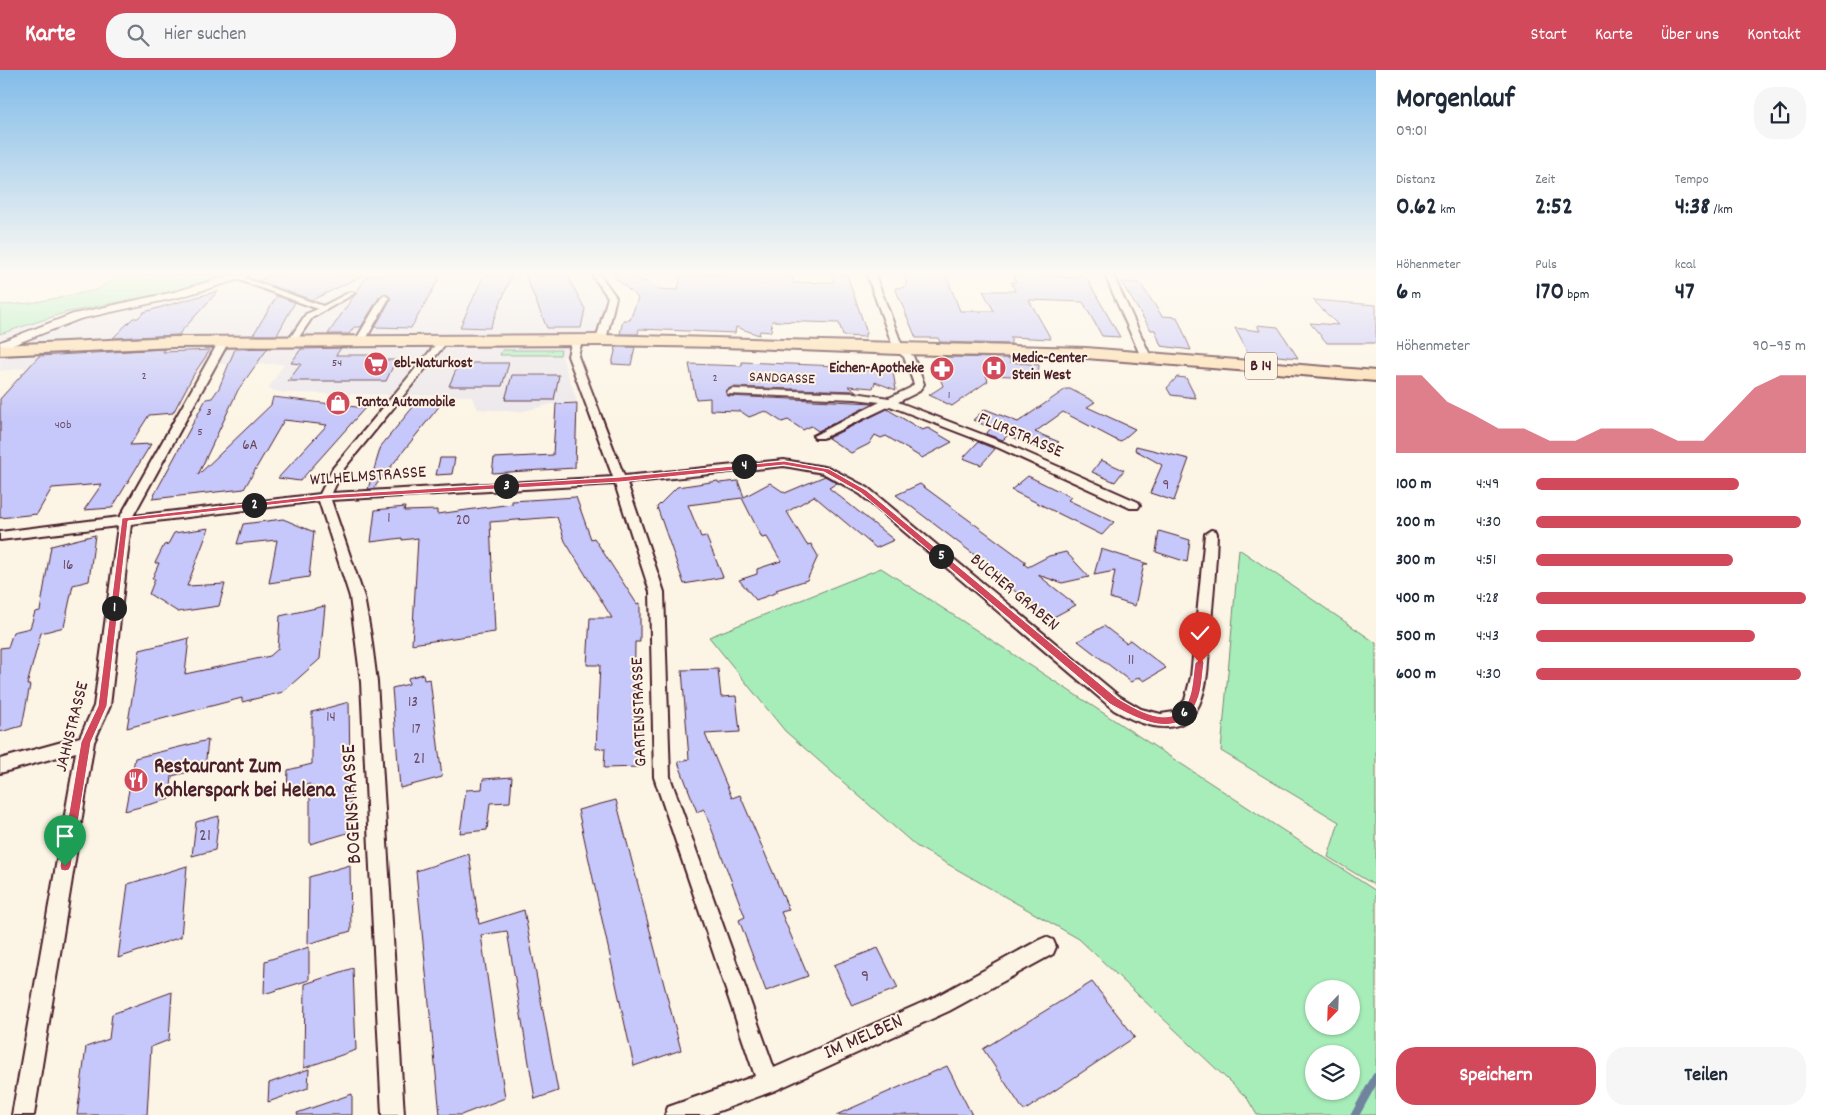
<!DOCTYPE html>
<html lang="de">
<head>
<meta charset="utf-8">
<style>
  :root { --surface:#fff; --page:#f6f6f7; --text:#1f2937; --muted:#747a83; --accent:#d1495b }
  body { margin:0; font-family:Dekko,sans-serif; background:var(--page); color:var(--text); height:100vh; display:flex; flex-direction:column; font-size:19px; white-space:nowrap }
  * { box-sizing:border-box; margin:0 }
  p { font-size:16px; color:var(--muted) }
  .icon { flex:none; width:28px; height:28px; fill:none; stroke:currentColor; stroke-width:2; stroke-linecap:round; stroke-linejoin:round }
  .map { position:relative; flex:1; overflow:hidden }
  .panel { display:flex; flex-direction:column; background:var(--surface); width:450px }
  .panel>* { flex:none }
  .needle { width:32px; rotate:203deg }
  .tools { position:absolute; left:1305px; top:910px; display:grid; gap:10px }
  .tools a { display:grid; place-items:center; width:55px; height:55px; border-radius:50%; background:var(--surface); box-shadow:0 1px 4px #0004; font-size:25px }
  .pin { position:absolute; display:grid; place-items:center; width:42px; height:42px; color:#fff; margin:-51px -21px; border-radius:50% 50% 50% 0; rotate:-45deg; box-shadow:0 0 5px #0007 }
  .pin .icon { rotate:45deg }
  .km { position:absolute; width:25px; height:25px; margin:-12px; border-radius:50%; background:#222; color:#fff; font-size:14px; line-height:25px; text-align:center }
  .round { display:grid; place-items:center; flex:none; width:52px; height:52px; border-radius:20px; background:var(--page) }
  .summary { display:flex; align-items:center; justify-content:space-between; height:85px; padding:0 20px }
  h1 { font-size:28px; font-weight:700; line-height:38px }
  .stats { display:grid; grid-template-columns:repeat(3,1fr); gap:8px; height:85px; padding:5px 20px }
  .stats div { display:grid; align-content:center }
  .stats b { font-size:25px; font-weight:700 }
  .stats small { font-size:14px; font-weight:400 }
  .stats p { font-size:14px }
  .chart { height:140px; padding:10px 20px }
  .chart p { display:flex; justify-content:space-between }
  .chart svg { width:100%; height:90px; margin-top:5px; fill:var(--accent); opacity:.7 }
  .primary-button { display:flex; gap:10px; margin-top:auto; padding:10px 20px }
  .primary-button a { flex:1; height:58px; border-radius:20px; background:var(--accent); color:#fff; font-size:20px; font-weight:700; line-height:58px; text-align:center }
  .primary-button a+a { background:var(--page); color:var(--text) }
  ul { padding:0 20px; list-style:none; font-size:16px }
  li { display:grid; grid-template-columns:80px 60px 1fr; align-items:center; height:38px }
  li i { height:12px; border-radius:6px; background:var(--accent) }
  header { display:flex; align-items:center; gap:30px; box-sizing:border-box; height:70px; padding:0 25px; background:var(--accent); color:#fff }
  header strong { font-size:24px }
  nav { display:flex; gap:28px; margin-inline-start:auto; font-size:18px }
  .search { width:350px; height:45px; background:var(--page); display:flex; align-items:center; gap:12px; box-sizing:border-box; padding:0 18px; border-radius:20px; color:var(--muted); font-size:19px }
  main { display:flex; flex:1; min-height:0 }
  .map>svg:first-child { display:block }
  .built { fill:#ece7eb }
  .green { fill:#a7edb9; stroke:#788672; fill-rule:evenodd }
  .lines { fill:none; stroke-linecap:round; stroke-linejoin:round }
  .stream { stroke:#70849e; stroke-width:8 }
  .building { fill:#c6c7fa; stroke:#4a1f2b }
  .pedestrian-casing { stroke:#4a1f2b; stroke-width:4 }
  .minor-casing { stroke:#4a1f2b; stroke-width:4 }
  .tertiary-casing { stroke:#4a1f2b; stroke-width:3 }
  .primary-casing { stroke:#4a1f2b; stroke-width:4 }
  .pedestrian { fill:#fcf5e5; fill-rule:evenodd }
  .minor { fill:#fcf5e5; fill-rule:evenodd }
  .tertiary { fill:#fcf5e5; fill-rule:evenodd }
  .primary { fill:#fcdcac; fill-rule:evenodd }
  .route { fill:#d1495b; stroke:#fff }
  .labels { text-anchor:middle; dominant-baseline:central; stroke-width:4; stroke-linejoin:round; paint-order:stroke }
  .far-number-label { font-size:12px; fill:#69495f }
  .far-poi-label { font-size:15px; font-weight:bold; fill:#4a1f2b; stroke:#fcf5e5; text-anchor:start }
  .far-street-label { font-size:15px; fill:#4a1f2b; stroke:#fcf5e5 }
  .number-label { font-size:15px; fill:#69495f }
  .shield { fill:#fcf5e5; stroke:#7f5f63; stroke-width:1 }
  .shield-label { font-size:16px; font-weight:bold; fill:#4a1f2b }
  .street-label { font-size:18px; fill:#4a1f2b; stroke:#fcf5e5 }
  .near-number-label { font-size:18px; fill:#69495f }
  .near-poi-label { font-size:21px; font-weight:bold; fill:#4a1f2b; stroke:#fcf5e5; text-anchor:start }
  .near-street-label { font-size:21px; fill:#4a1f2b; stroke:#fcf5e5 }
</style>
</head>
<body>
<header>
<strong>Karte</strong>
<div class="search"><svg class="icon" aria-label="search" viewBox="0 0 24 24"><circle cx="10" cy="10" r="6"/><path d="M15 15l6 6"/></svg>Hier suchen</div>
<nav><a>Start</a><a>Karte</a><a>Über uns</a><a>Kontakt</a></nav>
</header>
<main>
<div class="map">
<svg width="1376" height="1045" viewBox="0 0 1376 1045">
  <rect width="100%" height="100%" fill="#fcf5e5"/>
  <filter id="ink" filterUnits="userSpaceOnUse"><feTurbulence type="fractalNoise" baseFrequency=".02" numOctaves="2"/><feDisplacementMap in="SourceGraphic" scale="10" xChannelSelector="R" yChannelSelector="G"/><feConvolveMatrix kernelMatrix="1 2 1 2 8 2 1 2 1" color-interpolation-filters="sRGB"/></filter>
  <g filter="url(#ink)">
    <!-- built -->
    <path class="built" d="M203 205H596L607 218 613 230 600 271 562 287 577 331 552 334 519 342 478 339 471 326 285 323 268 319 284 294 89 295 131 347 89 416 0 423V328L26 298 0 301V264L64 243 188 218Z"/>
    <!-- green -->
    <path class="green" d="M118 205H220L200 213 195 212 188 218 64 243 0 264V235L31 233 97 220Z
      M502 280H561L560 285H500Z
      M1239 479 1376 573V816L1328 787 1339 752 1221 681Z
      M881 498 1376 821V1045H1257L1247 1028 1079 869 916 776 785 661 709 567ZM1314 919H1351V956H1314ZM1314 984H1351V1021H1314Z"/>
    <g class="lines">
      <!-- stream -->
      <path class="stream" d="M1355 1045 1376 1007"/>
    </g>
    <!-- building -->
    <path class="building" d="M272 205H364L312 230 258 211Z
      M368 205H441L411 258 375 257 391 229 385 223 379 227 361 257H354L349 264H328Z
      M484 205H512L490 258 460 257Z
      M525 205H567L585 239 581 258H547Z
      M612 205H633L643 212 648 211 658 219 678 220 681 205H785V206L793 207V213L834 212 831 205H847L867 263H865V267L843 266 839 253 772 251 771 262 760 261 759 265 736 257 735 263 639 259 638 264H620L623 250H630L638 228Z
      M906 205H946L960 241H994L983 221H1015L1011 212H1016L1013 205H1051L1052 206 1073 208 1083 205 1087 209 1120 267 1102 266 1083 232 1029 230 1051 269 1011 267V274L940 272 938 268H916L895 218 906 217Z
      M1121 212 1140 213 1162 246 1177 247 1191 280 1161 276 1155 260H1151Z
      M218 221 178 265 113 268 133 248H138L144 242Z
      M277 226 295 232 277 265H253Z
      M1313 230 1376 235V273H1327L1310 253 1338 255Z
      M1257 255 1278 257 1298 288 1248 283 1235 258 1260 261Z
      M616 277H635L631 295 612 294Z
      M268 278 238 320 198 405 271 335 273 327 365 338 300 411 278 408 327 355 284 350 244 419 152 429 206 329 212 328 219 318 235 279Z
      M341 278 336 285H381L379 290H396L386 311H288L301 294 291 293 301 279Z
      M165 279 163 282 210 280 194 304 173 343 149 345 130 375 151 374 112 438 84 440 102 414 52 418 37 444 0 448V329L39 286Z
      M945 287 1010 288V292L1039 295 1038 307 986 305 988 311 952 336 929 325 943 316 937 300 947 294Z
      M742 292 862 297V300L893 302 896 320 875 312 873 318 848 316 856 321 732 317 725 321 728 326 874 333 818 361 811 356 803 360 788 350 782 352 765 341 749 347 740 341 710 340V328L696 329 689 294 742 296Z
      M459 293H509L502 316H449Z
      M512 305H559L554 330H505Z
      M1177 307 1186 308 1196 328 1171 325 1167 318Z
      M1066 319H1070L1095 332 1087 337 1135 359 1120 372 1063 342 1035 362 1059 372 1047 382 1008 365 1003 370 986 364 991 358 973 350 985 339 1018 352Z
      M418 331 441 334 373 419H368L381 376Z
      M577 333 575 398 492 403 494 388 553 385 556 334Z
      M887 339 922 360 928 358 952 372 922 388 886 366 881 368 875 365 869 374 851 383 828 368Z
      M978 372 995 379 981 395 963 388Z
      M1136 376 1189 389 1174 431 1150 423 1162 395 1135 380Z
      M440 388H455L452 404 436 405Z
      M1101 390 1124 400 1115 412 1092 402Z
      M825 406 837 413 829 418 894 470 876 478 814 426 787 442 807 475 811 474 818 486 807 510 776 520 778 522 756 530 739 510 757 504V499L781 491 767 467 762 468 742 428 688 435 701 467 706 466 723 507 684 514 657 437 677 417 718 411 719 413 738 411 744 427 770 413 785 423Z
      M1028 406 1071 427 1068 430 1114 452 1102 465 1011 420Z
      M920 414 1026 492 1024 494 1028 497 1049 486 1066 482 1089 507 1062 513 1038 505 1076 535 1050 549 1001 510 1005 508 896 425Z
      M576 427 591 469 594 468 637 534 640 533V572H635L634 650H641V697L604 698 605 678 596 679 600 595H587L590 548H612L565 471 557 447 490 452 495 562 412 574 418 468 402 470V468L371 472 375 440 405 437 404 441 437 440V444L512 434V431Z
      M283 449 314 462 309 507 269 513 277 470 237 474 243 454Z
      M209 458 187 516 225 514 219 536 178 542 149 524 155 509H152L159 493H155L164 475 168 474 174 463Z
      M1159 461 1190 470 1187 492 1156 482Z
      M95 465 89 511 73 515 64 557 41 563 27 615H30L22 656 0 662V578L8 577 13 562 30 558 35 542 40 541 51 476Z
      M1101 479 1148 494H1144L1135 536 1110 528 1115 501 1094 505Z
      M325 536 320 589 283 622 242 632V628L127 658 140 580 189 568 185 604 270 586 278 579 280 546Z
      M1104 556 1126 573 1130 570 1166 598 1144 611 1139 607 1131 612 1078 571Z
      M718 599 721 627 736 626 740 662 705 664 732 728 740 725 789 840 781 842 808 906 766 921 739 850 745 847 704 739 697 742 678 692 689 689 682 600Z
      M423 604 424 610 430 609 442 707 400 718 392 618 409 614 408 608Z
      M349 632 351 762 310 774V714L287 720 288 700 312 694V642Z
      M208 670 205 698 172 706 170 729 125 741 135 688Z
      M512 707 510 732 490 733 487 760 460 763 466 720 482 719 483 709Z
      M616 730 681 980 634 996 578 740Z
      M219 746 215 780 192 786 196 752Z
      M469 784 479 854 524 840 558 1021 535 1029 507 861 481 865 505 1028 461 1045H440L416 801Z
      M350 795 351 861 308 874 309 807Z
      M187 796 181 867 118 888 128 814Z
      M309 877V910L264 924 265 891Z
      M878 878 898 918 852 936 834 895Z
      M353 898 356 980 304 998 305 914Z
      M1092 912 1135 967 1024 1041 983 979Z
      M172 922 169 970 151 977 147 1045H77L86 977 109 969 112 944Z
      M947 996 972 1045H836Z
      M309 999 308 1018 268 1032 269 1013Z
      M352 1024V1045H298L297 1043Z"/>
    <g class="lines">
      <defs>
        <path id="pedestrian" d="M236 205 323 236 350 222 355 223 312 248 295 273H292L288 271 306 244 318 239 234 208V206Z"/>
        <path id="minor" d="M592 205H600L616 227 606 270 601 273 596 270 608 227Z
          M867 205H875L903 278 913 286 924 314 918 322 898 332 1007 374 1138 432 1140 435 1138 438H1130L999 378 890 336 823 368H815L813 366 880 332 855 329 728 324 727 322 732 319 855 323 889 328 910 318 914 314 904 287 894 279Z
          M1105 205H1113L1151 287 1149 289H1143L1141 287Z
          M385 225 389 228 365 271 363 273H357L355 271 381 228Z
          M444 267 449 270 447 272 342 401 332 423 613 407 568 286 572 270 577 267 582 270 578 286 624 406 784 390 830 398 868 418 1119 626 1141 639 1161 644 1174 642 1185 630 1191 607 1205 464 1211 460 1216 461 1217 464C1216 497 1213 530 1210 563 1208 583 1209 607 1202 627 1188 672 1145 658 1114 640L860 424 823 403 784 396 627 413 664 522 670 707 774 998 935 927 1039 870 1046 867 1053 870 1056 877 1053 884 949 941 776 1020 708 1045H665L668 1037 755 1006 654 707 650 522 615 414 331 430 364 527 371 566 377 612 404 1045H382L361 612 350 527 319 431 131 454 110 636 94 672 34 1045H12L76 682 0 703V689L80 667 94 636 118 456 0 470V462L120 447 219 271 224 268 229 271 133 446 320 424 333 398 441 268Z"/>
        <path id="tertiary" d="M232 205H248L247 207 180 227 80 249 0 280V272L73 244 174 222Z"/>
        <path id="primary" d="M601 265 1086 278 1376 301V311L1086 288 899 284 724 277 601 275 174 277 0 285V275L174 267Z"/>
      </defs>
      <!-- pedestrian casing -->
      <use href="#pedestrian" class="pedestrian-casing"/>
      <!-- minor casing -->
      <use href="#minor" class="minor-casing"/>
      <!-- tertiary casing -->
      <use href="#tertiary" class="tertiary-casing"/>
      <!-- primary casing -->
      <use href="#primary" class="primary-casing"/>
      <!-- pedestrian -->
      <use href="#pedestrian" class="pedestrian"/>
      <!-- minor -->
      <use href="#minor" class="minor"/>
      <!-- tertiary -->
      <use href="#tertiary" class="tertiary"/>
      <!-- primary -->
      <use href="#primary" class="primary"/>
    </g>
  </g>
  <!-- sky -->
  <linearGradient id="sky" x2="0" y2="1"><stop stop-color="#82bce9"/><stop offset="0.58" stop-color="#fefaf3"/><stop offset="1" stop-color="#fefaf3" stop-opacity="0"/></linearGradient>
  <rect width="1376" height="351" fill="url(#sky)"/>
  <!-- route -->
  <path class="route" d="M784 391 829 399 866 420 1117 628C1137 640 1173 662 1188 631 1193 620 1193 604 1195 593L1200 589 1203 590 1204 593C1202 605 1202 620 1197 631 1180 673 1137 649 1110 634L861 423 824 402 784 395 620 412 324 429 128 451 107 636 91 672 71 796 69 800 65 801 61 800 60 796 81 672 98 636 122 448 324 425 620 407Z"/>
  <!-- icons -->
  <defs>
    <symbol id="supermarket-disc" viewBox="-11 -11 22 22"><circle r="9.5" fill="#d1495b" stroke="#fcf5e5"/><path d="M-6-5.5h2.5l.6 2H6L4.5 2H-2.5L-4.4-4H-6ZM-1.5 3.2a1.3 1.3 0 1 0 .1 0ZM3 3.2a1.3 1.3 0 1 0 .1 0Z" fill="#fff"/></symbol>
    <symbol id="hospital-disc" viewBox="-11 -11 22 22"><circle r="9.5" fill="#d1495b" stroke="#fcf5e5"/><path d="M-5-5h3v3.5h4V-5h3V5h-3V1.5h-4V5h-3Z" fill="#fff"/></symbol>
    <symbol id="pharmacy-disc" viewBox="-11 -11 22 22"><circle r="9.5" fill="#d1495b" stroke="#fcf5e5"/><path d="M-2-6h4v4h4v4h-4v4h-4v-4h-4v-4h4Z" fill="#fff"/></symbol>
    <symbol id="shop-disc" viewBox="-11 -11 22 22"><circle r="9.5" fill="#d1495b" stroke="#fcf5e5"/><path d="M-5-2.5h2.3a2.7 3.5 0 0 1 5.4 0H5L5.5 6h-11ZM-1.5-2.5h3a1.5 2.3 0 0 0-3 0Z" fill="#fff"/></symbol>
    <symbol id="restaurant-disc" viewBox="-11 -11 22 22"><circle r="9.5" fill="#d1495b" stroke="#fcf5e5"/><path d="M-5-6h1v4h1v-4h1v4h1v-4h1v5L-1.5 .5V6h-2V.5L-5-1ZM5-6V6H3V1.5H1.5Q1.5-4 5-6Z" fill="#fff"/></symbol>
  </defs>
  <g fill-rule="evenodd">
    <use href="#supermarket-disc" x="362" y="280" width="28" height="28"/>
    <use href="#hospital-disc" x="980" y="284" width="28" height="28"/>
    <use href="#pharmacy-disc" x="928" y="285" width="28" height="28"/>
    <use href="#shop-disc" x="324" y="319" width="28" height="28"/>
    <use href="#restaurant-disc" x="122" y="696" width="28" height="28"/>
  </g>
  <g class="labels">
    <!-- far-number labels -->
    <g class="far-number-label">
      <text x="337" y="293">54</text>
      <text x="144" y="306">2</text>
      <text x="715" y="308">2</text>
      <text x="949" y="325">1</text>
      <text x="209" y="342">3</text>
      <text x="63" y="355">40b</text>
      <text x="200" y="362">5</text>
    </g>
    <!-- far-poi labels -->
    <g class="far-poi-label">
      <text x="1012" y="289">Medic-Center<tspan x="1012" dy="17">Stein West</tspan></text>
      <text x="394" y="294">ebl-Naturkost</text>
      <text x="924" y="299" text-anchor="end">Eichen-Apotheke</text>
      <text x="356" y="333">Tanta Automobile</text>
    </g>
    <!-- far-street labels -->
    <g class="far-street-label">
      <text transform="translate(782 309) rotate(2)">SANDGASSE</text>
    </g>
    <!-- number labels -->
    <g class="number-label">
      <text x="250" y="376">6A</text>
      <text x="1166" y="416">9</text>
      <text x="389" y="449">1</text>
      <text x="463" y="451">20</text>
      <text x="68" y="496">16</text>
      <text x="1131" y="591">11</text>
      <text x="413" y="633">13</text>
      <text x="331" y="648">14</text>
      <text x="416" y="660">17</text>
    </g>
    <!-- shield labels -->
    <rect class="shield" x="1245" y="282.5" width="32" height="27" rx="4"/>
    <g class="shield-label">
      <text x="1261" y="296">B 14</text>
    </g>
    <!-- street labels -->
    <g class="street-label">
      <text transform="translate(1020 366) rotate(23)">FLURSTRASSE</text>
      <text transform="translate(368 407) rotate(-4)">WILHELMSTRASSE</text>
      <text transform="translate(1014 523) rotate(40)">BUCHER GRABEN</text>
      <text transform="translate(640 642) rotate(-92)">GARTENSTRASSE</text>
      <text transform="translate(73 657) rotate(-76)">JAHNSTRASSE</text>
    </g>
    <!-- near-number labels -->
    <g class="near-number-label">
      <text x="419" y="689">21</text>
      <text x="205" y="766">21</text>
      <text x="865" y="907">9</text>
    </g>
    <!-- near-poi labels -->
    <g class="near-poi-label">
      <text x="154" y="698">Restaurant Zum<tspan x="154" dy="24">Kohlerspark bei Helena</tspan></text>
    </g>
    <!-- near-street labels -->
    <g class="near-street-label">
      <text transform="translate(353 734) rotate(-93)">BOGENSTRASSE</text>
      <text transform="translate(864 968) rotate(-24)">IM MELBEN</text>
    </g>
  </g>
</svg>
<div class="tools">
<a><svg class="needle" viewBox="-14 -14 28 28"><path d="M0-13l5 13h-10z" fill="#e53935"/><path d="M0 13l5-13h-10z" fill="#747a83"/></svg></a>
<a><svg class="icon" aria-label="layers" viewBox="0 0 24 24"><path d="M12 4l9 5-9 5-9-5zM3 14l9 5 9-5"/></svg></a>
</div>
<div class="pin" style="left:65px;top:796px;background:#1e9e55"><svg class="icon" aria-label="arrive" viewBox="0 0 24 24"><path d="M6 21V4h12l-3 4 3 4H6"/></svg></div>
<div class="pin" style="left:1200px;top:593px;background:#d93025"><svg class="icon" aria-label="check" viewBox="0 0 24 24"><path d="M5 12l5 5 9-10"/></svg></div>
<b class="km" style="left:114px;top:538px">1</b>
<b class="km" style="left:254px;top:435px">2</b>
<b class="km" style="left:506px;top:416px">3</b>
<b class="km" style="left:744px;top:396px">4</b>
<b class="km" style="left:941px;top:486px">5</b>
<b class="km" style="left:1184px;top:643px">6</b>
</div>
<section class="panel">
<div class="summary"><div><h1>Morgenlauf</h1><p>09:01</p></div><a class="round"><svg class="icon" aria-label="share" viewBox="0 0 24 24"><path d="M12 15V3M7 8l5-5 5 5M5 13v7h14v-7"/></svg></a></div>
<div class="stats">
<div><p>Distanz</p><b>0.62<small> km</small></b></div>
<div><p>Zeit</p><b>2:52</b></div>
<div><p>Tempo</p><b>4:38<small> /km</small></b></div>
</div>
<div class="stats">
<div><p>Höhenmeter</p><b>6<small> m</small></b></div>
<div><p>Puls</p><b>170<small> bpm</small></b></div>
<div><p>kcal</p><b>47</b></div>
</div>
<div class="chart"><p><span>Höhenmeter</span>90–95 m</p>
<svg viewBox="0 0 160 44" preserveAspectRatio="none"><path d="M0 44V6L10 6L20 19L30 25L40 32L50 32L60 38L70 38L80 32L90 32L100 32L110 38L120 38L130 25L140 12L150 6L160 6V44z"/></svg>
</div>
<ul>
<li><b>100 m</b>4:49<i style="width:75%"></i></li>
<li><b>200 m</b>4:30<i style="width:98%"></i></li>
<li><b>300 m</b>4:51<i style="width:73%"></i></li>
<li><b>400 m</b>4:28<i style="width:100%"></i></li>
<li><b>500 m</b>4:43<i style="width:81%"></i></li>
<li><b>600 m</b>4:30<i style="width:98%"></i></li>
</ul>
<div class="primary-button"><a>Speichern</a><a>Teilen</a></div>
</section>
</main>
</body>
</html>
